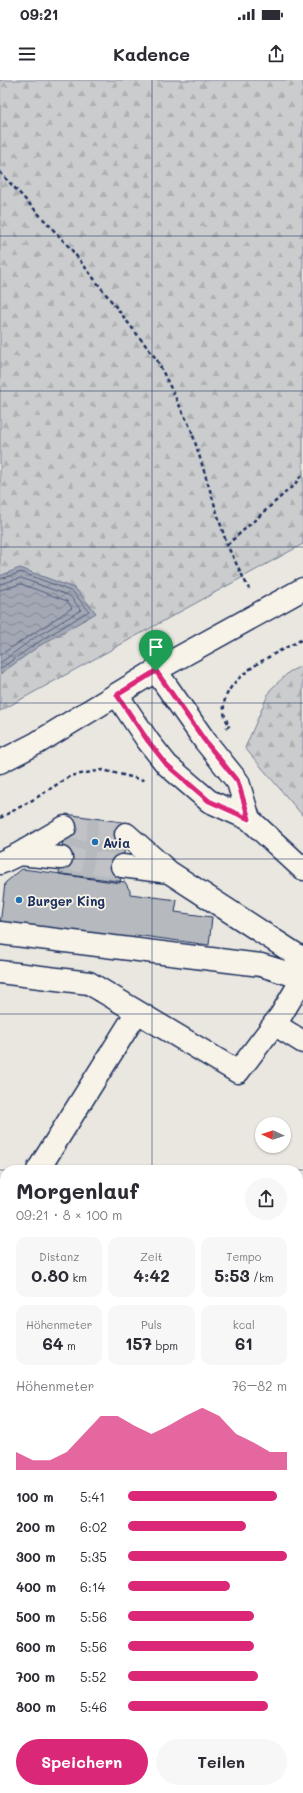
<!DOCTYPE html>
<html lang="de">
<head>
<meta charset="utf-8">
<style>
  :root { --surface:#fff; --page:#f7f7f7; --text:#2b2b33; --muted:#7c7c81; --accent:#db2777 }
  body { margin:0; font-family:Mali,sans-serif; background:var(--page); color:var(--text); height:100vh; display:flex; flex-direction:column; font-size:15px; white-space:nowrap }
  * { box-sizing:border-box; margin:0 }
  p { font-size:13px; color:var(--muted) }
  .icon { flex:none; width:22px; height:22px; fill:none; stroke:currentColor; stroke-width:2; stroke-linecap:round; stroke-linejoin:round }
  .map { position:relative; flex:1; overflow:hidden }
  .drawer { position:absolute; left:0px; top:1085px; width:303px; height:628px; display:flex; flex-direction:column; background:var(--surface); border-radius:16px 16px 0 0; box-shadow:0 1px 3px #0004 }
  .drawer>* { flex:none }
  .needle { width:26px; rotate:274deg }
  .controls { position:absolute; left:255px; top:1037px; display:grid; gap:8px }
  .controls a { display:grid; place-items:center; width:36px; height:36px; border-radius:50%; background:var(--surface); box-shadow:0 1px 3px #0004; font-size:20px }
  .pin { position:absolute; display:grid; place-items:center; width:34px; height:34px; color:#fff; margin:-41px -17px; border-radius:50% 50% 50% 0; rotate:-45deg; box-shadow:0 0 4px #0007 }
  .pin .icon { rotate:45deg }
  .round { display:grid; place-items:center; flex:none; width:42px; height:42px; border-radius:21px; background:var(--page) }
  .overview { display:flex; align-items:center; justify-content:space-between; height:68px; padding:0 16px }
  h1 { font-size:22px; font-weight:700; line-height:30px }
  .metrics { display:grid; grid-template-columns:repeat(3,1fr); gap:6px; height:68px; padding:4px 16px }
  .metrics div { display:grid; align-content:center; border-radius:10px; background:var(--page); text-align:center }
  .metrics b { font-size:17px; font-weight:700 }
  .metrics small { font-size:11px; font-weight:400 }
  .metrics p { font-size:11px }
  .chart { height:112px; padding:8px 16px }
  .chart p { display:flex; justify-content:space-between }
  .chart svg { width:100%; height:72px; margin-top:4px; fill:var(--accent); opacity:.7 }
  .action { display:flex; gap:8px; margin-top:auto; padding:8px 16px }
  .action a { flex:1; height:46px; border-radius:24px; background:var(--accent); color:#fff; font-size:16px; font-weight:700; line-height:46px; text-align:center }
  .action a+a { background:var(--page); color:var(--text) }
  ul { padding:0 16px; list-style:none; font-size:13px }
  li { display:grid; grid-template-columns:64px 48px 1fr; align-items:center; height:30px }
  li i { height:10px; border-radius:5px; background:var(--accent) }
  .status { display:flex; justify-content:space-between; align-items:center; height:28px; padding:0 20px; background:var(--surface); direction:ltr }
  .status svg { height:11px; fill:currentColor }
  header { display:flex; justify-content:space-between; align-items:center; height:52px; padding:0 16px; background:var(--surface); font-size:18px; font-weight:700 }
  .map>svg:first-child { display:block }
  .forest { fill:url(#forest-firs); stroke:#737e96 }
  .water { fill:url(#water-waves); stroke:#6d7892 }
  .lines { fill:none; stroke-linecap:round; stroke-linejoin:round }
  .shore { stroke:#515f80; stroke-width:1 }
  .stream { stroke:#6d7892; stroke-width:8 }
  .building { fill:#b6babf; stroke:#1b2f5e }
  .minor-tunnel { stroke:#c1c2c6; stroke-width:22; stroke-dasharray:22 11; stroke-linecap:butt }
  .minor-casing { stroke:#1b2f5e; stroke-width:25 }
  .major-casing { stroke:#1b2f5e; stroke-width:25 }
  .path { stroke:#1b2f5e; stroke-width:2.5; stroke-dasharray:4 3; stroke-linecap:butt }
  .minor { stroke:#f7f3e8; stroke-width:22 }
  .major { stroke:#f7f3e8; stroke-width:22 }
  .route-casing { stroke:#fff; stroke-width:8 }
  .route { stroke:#db2777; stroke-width:5 }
  .grid { fill:none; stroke:#1b2f5e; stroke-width:1; stroke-opacity:0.55 }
  .poi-dot { fill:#1f6fb2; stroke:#f7f3e8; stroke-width:1.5 }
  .labels { text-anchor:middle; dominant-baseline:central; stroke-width:3.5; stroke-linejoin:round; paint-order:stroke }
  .poi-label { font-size:13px; font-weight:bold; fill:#1b2f5e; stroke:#f7f3e8; text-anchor:start }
</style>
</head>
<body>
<div class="status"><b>09:21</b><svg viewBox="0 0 49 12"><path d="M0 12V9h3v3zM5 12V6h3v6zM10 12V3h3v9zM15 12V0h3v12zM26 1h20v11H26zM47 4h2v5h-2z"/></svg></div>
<header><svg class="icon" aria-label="menu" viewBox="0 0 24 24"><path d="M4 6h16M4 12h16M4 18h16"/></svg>Kadence<svg class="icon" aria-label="share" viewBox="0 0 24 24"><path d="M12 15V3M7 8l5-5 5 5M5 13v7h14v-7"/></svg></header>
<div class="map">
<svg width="303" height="1713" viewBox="0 0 303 1713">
  <defs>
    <pattern id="forest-firs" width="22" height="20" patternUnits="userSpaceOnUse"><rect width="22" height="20" fill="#cbcccd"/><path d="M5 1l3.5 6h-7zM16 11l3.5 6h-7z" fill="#aeb0b2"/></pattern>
    <pattern id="water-waves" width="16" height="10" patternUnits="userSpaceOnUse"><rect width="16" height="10" fill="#a3a8b4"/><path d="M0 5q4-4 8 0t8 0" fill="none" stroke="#848996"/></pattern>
  </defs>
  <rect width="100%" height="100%" fill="#eae7e0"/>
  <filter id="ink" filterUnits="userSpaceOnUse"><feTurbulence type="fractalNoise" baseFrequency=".025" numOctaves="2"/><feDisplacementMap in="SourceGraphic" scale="8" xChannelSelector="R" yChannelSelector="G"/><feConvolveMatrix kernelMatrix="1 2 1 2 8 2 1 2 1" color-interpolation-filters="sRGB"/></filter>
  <g filter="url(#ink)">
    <!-- forest -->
    <path class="forest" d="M0 0H303V464L0 631V594L39 566 96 533 76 509 20 488 0 496Z
      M303 585V736L245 668 270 610 289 592Z
      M303 1227V1291H298V1227Z
      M0 1284H5V1346L0 1347Z"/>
    <!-- water -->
    <path class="water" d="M20 488 76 509 96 533 39 566 0 594V496Z"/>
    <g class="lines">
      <!-- shore -->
      <path class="shore" d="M0 499 21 492 73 512 89 531 37 563 0 589
        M0 504 21 498 70 516 81 530 34 558 0 583
        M0 510 21 504 67 521 72 528 0 575"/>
      <!-- stream -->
      <path class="stream" d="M298 1274 303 1273
        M0 1328H5"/>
    </g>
    <!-- building -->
    <path class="building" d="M66 734 128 743 120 803 59 794Z
      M22 789 125 802 130 811V814L177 820 175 832 212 837 209 865 135 855 134 862 0 844 5 803Z"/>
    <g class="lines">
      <!-- minor-tunnel -->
      <path class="minor-tunnel" d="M65 747 126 754
        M61 778 122 786"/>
      <defs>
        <path id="minor" d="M156 591 205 661 238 702 249 739
          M117 615 148 661 167 685 209 721 249 739 303 789
          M126 754 169 792
          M19 774 65 747
          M0 783 19 774 61 778
          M122 786 169 792 303 879
          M0 853 261 885 303 898
          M0 892 89 903 238 992 281 935 303 898
          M274 944 303 962
          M38 1090 137 932
          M0 1149 5 1141
          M0 1167 5 1170
          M298 1206 303 1205
          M0 1255 5 1254"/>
        <path id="major" d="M0 682 37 663 160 588 303 509"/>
      </defs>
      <!-- minor casing -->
      <use href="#minor" class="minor-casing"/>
      <!-- major casing -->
      <use href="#major" class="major-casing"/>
      <!-- path -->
      <path class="path" d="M0 92 71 169 157 280 191 349 227 465 249 509
        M227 465 295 404 303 393
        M226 648 229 646C227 641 224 636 224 631 220 597 278 572 303 559
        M0 738 36 718 70 696 103 690 143 700 145 698
        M107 1713 113 1712 121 1713"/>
      <!-- minor -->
      <use href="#minor" class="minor"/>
      <!-- major -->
      <use href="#major" class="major"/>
    </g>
  </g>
  <g class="lines" filter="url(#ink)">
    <defs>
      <path id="route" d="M156 591 205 661 238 702 249 739 209 721 167 685 148 661 117 615Z"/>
    </defs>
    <!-- route casing -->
    <use href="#route" class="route-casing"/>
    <!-- route -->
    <use href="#route" class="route"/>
  </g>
  <!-- grid -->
  <path class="grid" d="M152 0V1090M0 156H303M0 311H303M0 467H303M0 623H303M0 779H303M0 934H303M0 1090H5M298 1090H303M0 1246H5M298 1246H303M0 1402H5M298 1402H303M0 1557H5M298 1557H303M152 1708V1713"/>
  <!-- markers -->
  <g class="poi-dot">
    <circle cx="95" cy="762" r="4"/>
    <circle cx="19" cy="820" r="4"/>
  </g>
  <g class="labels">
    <!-- poi labels -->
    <g class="poi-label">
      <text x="103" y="762">Avia</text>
      <text x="27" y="820">Burger King</text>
    </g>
  </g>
</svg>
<div class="controls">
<a><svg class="needle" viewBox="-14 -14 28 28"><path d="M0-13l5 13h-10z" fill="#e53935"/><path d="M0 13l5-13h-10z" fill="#7c7c81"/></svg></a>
</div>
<div class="pin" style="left:156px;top:591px;background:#1e9e55"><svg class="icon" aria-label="arrive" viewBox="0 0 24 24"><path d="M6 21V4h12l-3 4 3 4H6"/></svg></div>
<section class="drawer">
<div class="overview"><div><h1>Morgenlauf</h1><p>09:21 · 8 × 100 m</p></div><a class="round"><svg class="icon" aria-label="share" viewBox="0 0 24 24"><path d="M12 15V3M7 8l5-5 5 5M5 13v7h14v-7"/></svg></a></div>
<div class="metrics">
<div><p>Distanz</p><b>0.80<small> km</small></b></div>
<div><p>Zeit</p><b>4:42</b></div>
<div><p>Tempo</p><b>5:53<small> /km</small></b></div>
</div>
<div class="metrics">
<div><p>Höhenmeter</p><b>64<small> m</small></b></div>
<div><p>Puls</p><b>157<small> bpm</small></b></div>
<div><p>kcal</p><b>61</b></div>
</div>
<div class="chart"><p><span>Höhenmeter</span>76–82 m</p>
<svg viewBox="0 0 160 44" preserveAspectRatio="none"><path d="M0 44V33L10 38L20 38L30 33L40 22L50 11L60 11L70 17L80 22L90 17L100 11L110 6L120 11L130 22L140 27L150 33L160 33V44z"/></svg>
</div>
<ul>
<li><b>100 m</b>5:41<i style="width:94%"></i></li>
<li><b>200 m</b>6:02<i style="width:74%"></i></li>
<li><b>300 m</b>5:35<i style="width:100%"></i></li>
<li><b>400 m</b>6:14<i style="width:64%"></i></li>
<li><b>500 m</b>5:56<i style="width:79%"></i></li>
<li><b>600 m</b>5:56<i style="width:79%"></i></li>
<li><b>700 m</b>5:52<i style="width:82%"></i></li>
<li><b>800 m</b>5:46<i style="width:88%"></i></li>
</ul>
<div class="action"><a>Speichern</a><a>Teilen</a></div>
</section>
</div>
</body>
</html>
